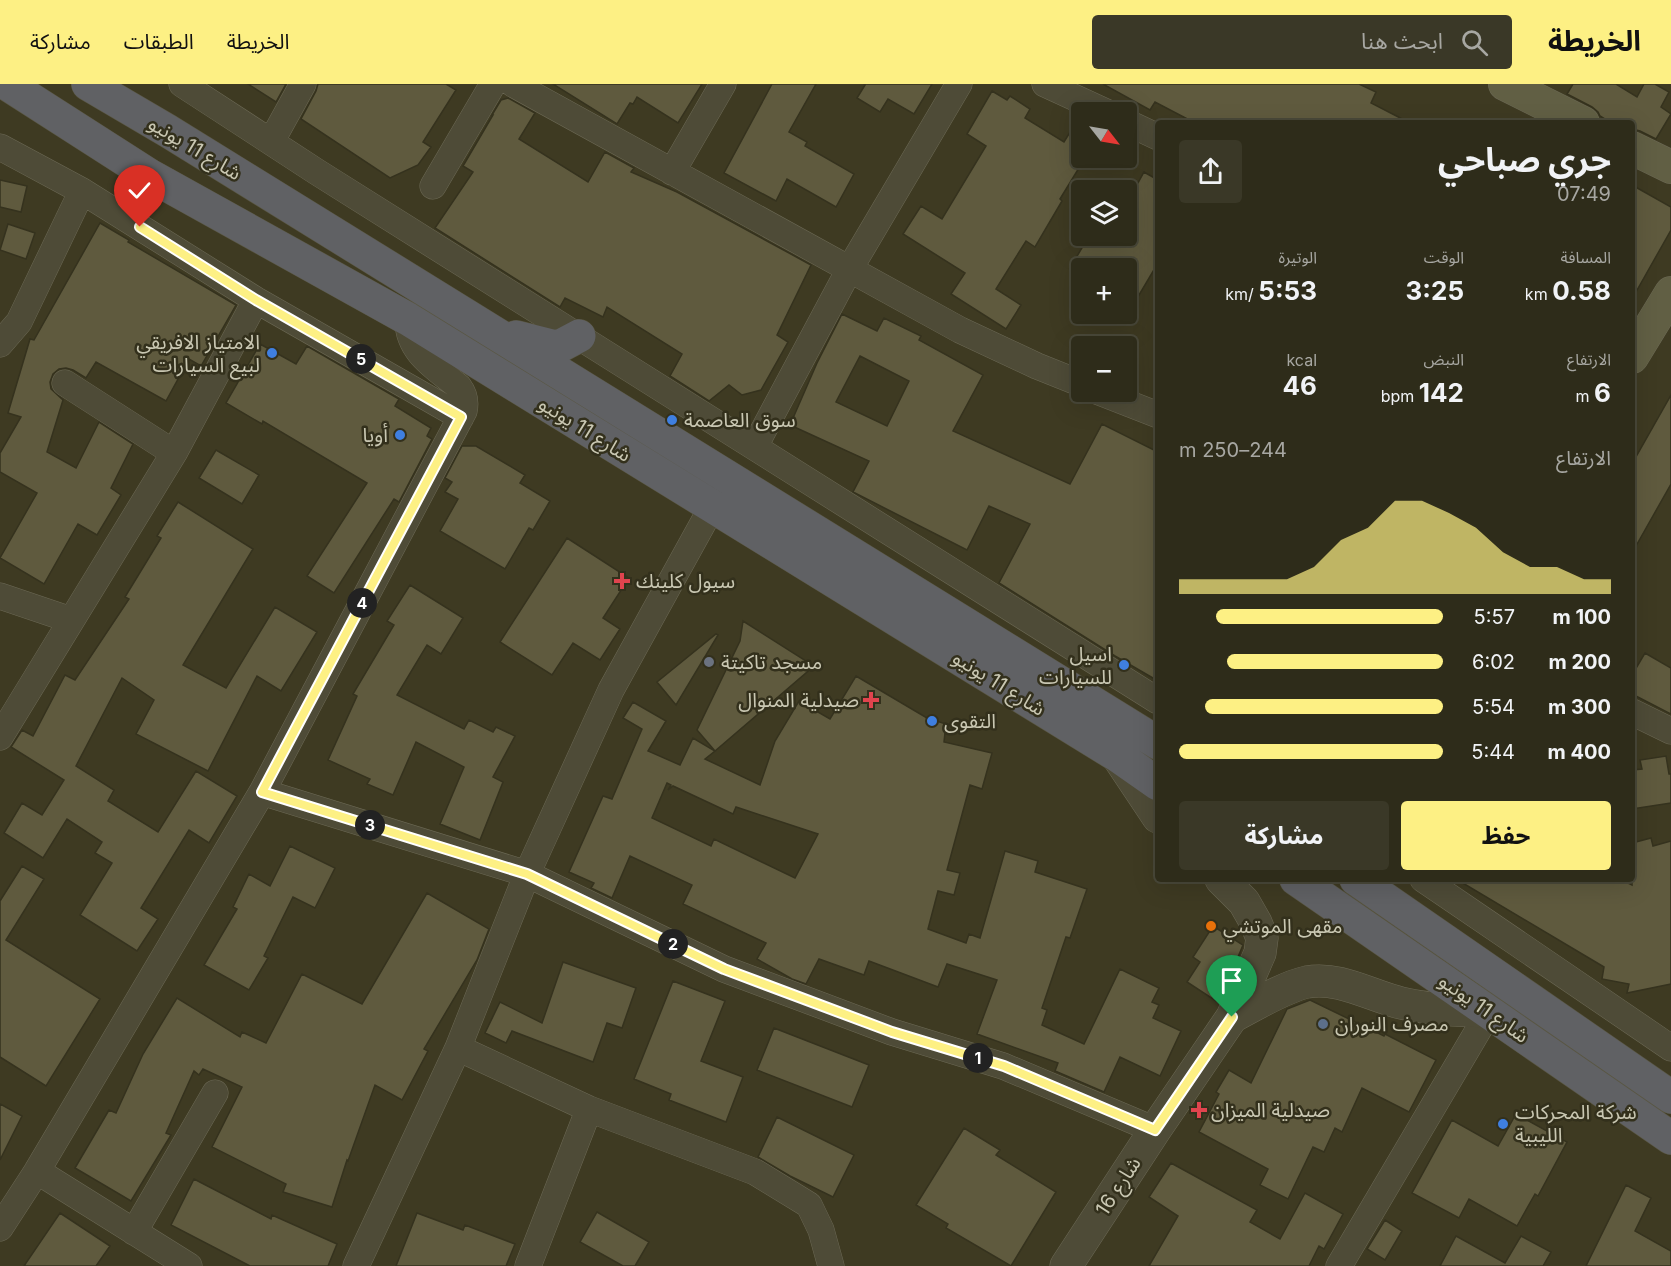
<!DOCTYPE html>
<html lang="ar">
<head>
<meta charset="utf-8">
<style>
  :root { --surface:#2e2c1a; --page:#3a3827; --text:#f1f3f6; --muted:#a7a7a2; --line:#494839; --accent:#fdf084 }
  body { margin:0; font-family:Inter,"Noto Sans Arabic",sans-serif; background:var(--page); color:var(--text); direction:rtl; height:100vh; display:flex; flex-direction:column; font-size:22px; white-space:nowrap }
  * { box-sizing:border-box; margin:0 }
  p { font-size:20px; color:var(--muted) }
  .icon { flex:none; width:33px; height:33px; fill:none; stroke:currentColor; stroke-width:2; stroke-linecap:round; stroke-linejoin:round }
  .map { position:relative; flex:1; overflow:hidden; direction:ltr }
  .side { position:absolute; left:1155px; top:36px; width:480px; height:762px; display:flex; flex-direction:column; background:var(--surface); border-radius:6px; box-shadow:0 6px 24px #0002,0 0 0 2px var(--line); direction:rtl }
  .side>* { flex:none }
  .needle { width:39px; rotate:121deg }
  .buttons { position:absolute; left:1071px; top:18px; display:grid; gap:12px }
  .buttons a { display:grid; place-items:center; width:66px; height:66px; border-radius:6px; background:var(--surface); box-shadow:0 6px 24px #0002,0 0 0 2px var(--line); font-size:30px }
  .pin { position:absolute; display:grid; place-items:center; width:51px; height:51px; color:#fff; margin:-62px -26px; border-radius:50% 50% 50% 0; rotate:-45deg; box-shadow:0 0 6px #0007 }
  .pin .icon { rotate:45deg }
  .km { position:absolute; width:30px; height:30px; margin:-15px; border-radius:50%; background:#222; color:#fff; font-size:16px; line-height:30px; text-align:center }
  .round { display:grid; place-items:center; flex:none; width:63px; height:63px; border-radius:6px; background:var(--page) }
  .headline { display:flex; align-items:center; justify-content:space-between; height:102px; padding:0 24px }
  h1 { font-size:33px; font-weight:700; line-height:45px }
  .metrics { display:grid; grid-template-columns:repeat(3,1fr); gap:9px; height:102px; padding:6px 24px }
  .metrics div { display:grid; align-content:center }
  .metrics b { font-size:26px; font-weight:700 }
  .metrics small { font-size:16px; font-weight:400 }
  .metrics p { font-size:16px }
  .chart { height:168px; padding:12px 24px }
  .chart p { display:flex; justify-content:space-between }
  .chart svg { width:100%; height:108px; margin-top:6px; fill:var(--accent); opacity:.7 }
  .cta { display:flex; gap:12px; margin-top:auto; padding:12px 24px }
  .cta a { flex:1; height:69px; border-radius:6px; background:var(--accent); color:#111; font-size:24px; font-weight:700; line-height:69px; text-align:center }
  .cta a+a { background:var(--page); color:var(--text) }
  ul { padding:0 24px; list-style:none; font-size:20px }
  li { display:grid; grid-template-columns:96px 72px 1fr; align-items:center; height:45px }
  li i { height:15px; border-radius:8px; background:var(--accent) }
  header { display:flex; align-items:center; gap:36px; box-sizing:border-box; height:84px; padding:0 30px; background:var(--accent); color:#111 }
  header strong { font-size:28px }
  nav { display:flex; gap:33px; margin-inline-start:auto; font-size:21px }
  .search { width:420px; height:54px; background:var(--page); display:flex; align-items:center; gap:15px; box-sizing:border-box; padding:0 21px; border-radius:6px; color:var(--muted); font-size:22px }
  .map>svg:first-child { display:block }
  .building { fill:#5f5a3e; stroke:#35321e; stroke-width:1.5; fill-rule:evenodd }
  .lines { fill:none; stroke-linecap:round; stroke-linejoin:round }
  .minor-casing { stroke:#6c6955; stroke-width:27 }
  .tertiary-casing { stroke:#6c6955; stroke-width:33 }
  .secondary-casing { stroke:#6c6955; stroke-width:34 }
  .trunk-casing { stroke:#595642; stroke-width:34 }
  .minor { stroke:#4e4b37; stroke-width:26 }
  .tertiary { stroke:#4e4b37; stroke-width:32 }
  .secondary { stroke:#615f44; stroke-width:33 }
  .trunk { stroke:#606164; stroke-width:33 }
  .route-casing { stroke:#fff; stroke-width:12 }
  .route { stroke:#fdf084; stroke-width:8 }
  .shop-dot { fill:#3f7fe0; stroke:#33301c; stroke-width:2 }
  .health-dot { fill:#e0444e; stroke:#33301c; stroke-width:2 }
  .worship-dot { fill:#6b7280; stroke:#33301c; stroke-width:2 }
  .food-dot { fill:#e8710a; stroke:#33301c; stroke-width:2 }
  .service-dot { fill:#5c6f8a; stroke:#33301c; stroke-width:2 }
  .labels { text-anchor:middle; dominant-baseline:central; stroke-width:5; stroke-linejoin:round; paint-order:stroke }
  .street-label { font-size:20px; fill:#c9c7b2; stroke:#33301c }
  .poi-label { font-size:20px; fill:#c9c7b2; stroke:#33301c; text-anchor:start }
</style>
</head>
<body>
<header>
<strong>الخريطة</strong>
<div class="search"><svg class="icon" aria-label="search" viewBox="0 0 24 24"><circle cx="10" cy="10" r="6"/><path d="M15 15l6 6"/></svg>ابحث هنا</div>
<nav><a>الخريطة</a><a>الطبقات</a><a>مشاركة</a></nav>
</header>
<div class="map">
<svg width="1671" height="1182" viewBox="0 0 1671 1182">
  <rect width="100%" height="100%" fill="#3e3a22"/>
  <!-- building -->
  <path class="building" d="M248 0H286L276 18Z
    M318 0H446L456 6 423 58 431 63 418 81 390 94 301 35 316 7Z
    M553 0H702L678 39 637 13 633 20 630 19 617 40Z
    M772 0H816L789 48 807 58 805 62 854 90 836 123 787 95 776 117 724 89Z
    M864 0H932L914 30 888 15 880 28 857 14 865 1Z
    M1103 0H1359L1376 8 1371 19 1410 39H1195L1155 18 1150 26Z
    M1573 0H1616L1637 13 1644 0H1655L1669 8 1661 23 1671 30 1656 55 1640 47 1632 45V39H1611L1600 32 1598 28 1592 23 1567 10Z
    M992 7 1007 16 1010 12 1030 25 1025 34 1064 58 1080 32 1082 33V79L1060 115 1062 117 1035 163 1026 157 996 205 1021 221 1006 245 951 210 965 189 903 150 921 122 942 135 986 62 967 50Z
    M508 14 535 29 519 55 588 98 605 68 634 84 631 88 677 108 811 181 777 251 788 258 761 306 742 311 729 301 709 317 670 292 682 270 607 223 603 233 565 214 560 223 435 144 473 88 463 82 493 31H492L501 16Z
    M1144 88 1158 96V179L1126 233V184H1070L1089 152H1126V121Z
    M0 96 27 102 21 128 0 123Z
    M1632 101 1671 123V146L1632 215Z
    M100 139 129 156 128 158 236 221 201 282 189 275 166 317 96 278 86 294 73 286 66 284 59 285 53 290 50 298 51 305 63 316 47 368 76 384 99 338 133 360 111 404 121 411 97 451 78 440 44 500 0 474 37 409 0 388V369L21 333 8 329 30 255 34 256Z
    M8 140 35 149 26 175 0 166Z
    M842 230 877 247 884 234 921 252 919 256 983 291 953 347 1070 400 1102 340 1158 368V597L1115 572 999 499 1030 440 989 422 967 466 853 408 869 377 790 341 817 279ZM860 272 909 297 887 342 836 318Z
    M260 260 296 280 307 262 399 315 395 322 431 344 427 352 432 355 399 418 394 415 334 509 307 492 367 399 263 337 262 340 226 319Z
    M1671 311V400L1632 469V380Z
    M462 362H476L525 391 520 399 550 417 533 446 529 444 505 485 440 447 458 415 445 408 452 398 445 394Z
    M216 366 259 391 242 420 199 394Z
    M178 418 253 465 183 581 226 604 275 523 317 548 281 607 257 592 208 687 136 650 154 616 122 594 76 682 114 706 108 717 158 748 196 687 237 712 209 759 189 746 141 824 158 835 137 867 80 831 112 779 95 769 102 758 67 735 43 774 4 749 22 719 42 731 64 696 11 663 22 646 33 652 65 591 75 596 129 515 125 513 161 454 157 452Z
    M567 454 629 494 603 534 620 545 600 576 573 559 552 591 500 558Z
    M410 501 463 534 441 570 427 561 397 611 464 645 469 636 493 648 496 643 515 652 493 693 503 698 480 756 440 740 464 683 416 658 393 711 367 700 370 695 328 676 357 612 353 610 394 541 387 537Z
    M743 537 814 582 715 667 697 646 740 557Z
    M716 550 718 551 676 621 657 598Z
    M1645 569 1671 584V630L1632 610V591Z
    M856 592 927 634 946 640 944 658 992 669 982 705 970 701 947 786 960 789 954 811 938 807 928 845 966 859 969 850 980 854 1005 767 1038 777 1035 788 1087 805 1070 854 1066 853 1042 924 1047 926 1042 941 1084 960 1120 885 1159 904 1152 918 1159 921 1153 934 1181 947 1160 992 1120 973 1104 1008 1055 987 1058 979 977 950 997 896 947 880 938 903 869 877 864 891 819 875 806 900 792 895 757 875 766 859 683 820 692 801 630 772 612 814 591 804 594 799 569 788 603 712 612 715 642 645 623 634 633 618 666 637 648 667 680 681 693 654 715 667 705 675 760 701 775 657 799 617 830 635ZM667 699 671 701 668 706 673 702 733 730 736 723 818 750 795 794 714 755 711 762 652 734Z
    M1666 672 1669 690H1671V719L1632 725V686L1642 685 1640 676Z
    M1651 754 1653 762 1671 757V900L1627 909 1629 900 1602 895 1604 883 1456 795H1620L1632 801V759Z
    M290 762 335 784 315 824 293 813 264 872 268 874 249 906 204 881 237 825 233 823 249 790 270 802Z
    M22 782 44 795 6 856 100 915 46 1002 0 973V817Z
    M427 809 489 845 477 876 424 965 428 967 402 1016 375 1001 348 1077 347 1076 332 1123 283 1108 286 1100 212 1063 242 1003 203 985 199 991 194 987 166 1049 171 1051 131 1117 75 1084 109 1026 116 1029 143 970 177 914 240 953 242 948 266 959 302 890 362 920Z
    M1213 842 1243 861 1225 904 1216 917 1187 898 1200 878 1193 873Z
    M563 878 636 904 622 944 607 939 593 978 512 947 506 959 485 949 500 918 542 939Z
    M673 897 725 917 701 977 743 993 726 1038 669 1016 671 1010 634 995Z
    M1310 916 1384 952 1385 950 1436 976 1409 1028 1362 1004 1342 1048 1335 1044 1324 1068 1313 1063 1288 1115 1260 1101 1268 1085 1199 1048 1219 1010 1216 1008 1229 986 1251 999 1287 925Z
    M774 944 869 981 852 1023 757 986Z
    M0 1020 22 1032 0 1076Z
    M1516 1030 1567 1058 1538 1112 1535 1110 1517 1142 1469 1115 1459 1134 1412 1109 1452 1036 1498 1062Z
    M777 1033 854 1071 833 1113 790 1092 758 1073Z
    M964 1044 1000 1066 996 1071 1056 1108 1011 1182 946 1144 948 1140 916 1121Z
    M1171 1079 1257 1126 1250 1138 1280 1155 1305 1109 1343 1130 1324 1165 1319 1162 1309 1182H1149L1178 1132 1149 1113Z
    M194 1095 271 1135 272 1131 337 1160 328 1182H250L171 1141Z
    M1626 1101 1651 1114 1635 1147 1671 1167V1182H1586Z
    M597 1128 649 1158 635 1182H623L580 1158Z
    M60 1129 110 1162 96 1182H24Z
    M417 1129 463 1146 465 1141 515 1160 506 1182H396Z
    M1385 1136 1402 1147 1385 1176 1367 1165Z
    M1456 1152 1505 1179 1521 1152 1551 1168 1543 1182H1440Z"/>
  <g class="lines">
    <defs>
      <path id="minor" d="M182 0 317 88 1158 617
        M513 0 960 246 1037 282 1082 300
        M1045 0 1106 28
        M1126 38 1158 53
        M271 58 303 0
        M0 63 82 107 256 216 461 333
        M672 88 723 0
        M433 102 493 0
        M0 260 19 238 82 107
        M65 299 174 369
        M1099 308 1158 331
        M755 362 849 186 959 0
        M0 512 71 536
        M1632 628 1671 647
        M0 653 174 369 256 216
        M262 708 527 790 724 885 892 948 1003 982 1155 1046
        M1423 795 1671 964
        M458 964 589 1025 755 1088 809 1121 821 1146 831 1182
        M37 1087 189 1182
        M0 1144 37 1087 262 708 464 327C466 318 465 311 459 303 436 284 407 268 408 235
        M134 1148 215 1009
        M356 1182 458 964 527 790 611 606 712 423
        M528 1182 589 1025
        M1339 1182 1489 928"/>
      <path id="tertiary" d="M1118 673 1158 733
        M1232 933C1253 922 1284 903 1307 898 1339 892 1371 912 1401 919 1430 926 1459 926 1489 928
        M1066 1182 1155 1046 1232 933 1260 869 1262 854 1256 839 1244 818 1221 795"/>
      <path id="secondary" d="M1505 0 1583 39
        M1632 64 1671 83
        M1632 273 1671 209"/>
      <path id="trunk" d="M7 0 149 91 408 235 1118 672 1158 700
        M88 0 168 47 1158 659
        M516 253 556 263 562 261 579 252
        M1296 795 1671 1054
        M1356 795 1671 1013"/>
    </defs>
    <!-- minor casing -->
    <use href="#minor" class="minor-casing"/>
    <!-- tertiary casing -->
    <use href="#tertiary" class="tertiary-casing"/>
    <!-- secondary casing -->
    <use href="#secondary" class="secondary-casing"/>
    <!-- trunk casing -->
    <use href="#trunk" class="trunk-casing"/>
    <!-- minor -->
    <use href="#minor" class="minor"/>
    <!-- tertiary -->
    <use href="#tertiary" class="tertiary"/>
    <!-- secondary -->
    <use href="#secondary" class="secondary"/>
    <!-- trunk -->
    <use href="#trunk" class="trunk"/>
  </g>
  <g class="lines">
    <defs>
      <path id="route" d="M140 143 256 216 461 333 262 708 527 790 724 885 892 948 1004 982 1155 1046 1232 933"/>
    </defs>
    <!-- route casing -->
    <use href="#route" class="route-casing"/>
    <!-- route -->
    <use href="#route" class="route"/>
  </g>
  <!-- markers -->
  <g class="shop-dot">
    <circle cx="272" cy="269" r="6"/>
    <circle cx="672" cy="336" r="6"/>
    <circle cx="400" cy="351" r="6"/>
    <circle cx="1124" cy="581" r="6"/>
    <circle cx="932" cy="637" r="6"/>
    <circle cx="1503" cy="1040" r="6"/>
  </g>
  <g class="health-dot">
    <path d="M619 488h6v6h6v6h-6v6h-6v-6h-6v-6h6z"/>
    <path d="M868 607h6v6h6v6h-6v6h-6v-6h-6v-6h6z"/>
    <path d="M1196 1017h6v6h6v6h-6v6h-6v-6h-6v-6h6z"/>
  </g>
  <circle class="worship-dot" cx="709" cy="578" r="6"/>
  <circle class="food-dot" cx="1211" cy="842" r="6"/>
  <circle class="service-dot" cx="1323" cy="940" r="6"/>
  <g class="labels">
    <!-- street labels -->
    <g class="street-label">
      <text transform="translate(195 64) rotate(31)">شارع 11 يونيو</text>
      <text transform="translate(585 345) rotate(32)">شارع 11 يونيو</text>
      <text transform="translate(999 599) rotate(32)">شارع 11 يونيو</text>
      <text transform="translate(1484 924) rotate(35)">شارع 11 يونيو</text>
      <text transform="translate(1118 1102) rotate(-57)">شارع 16</text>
    </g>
    <!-- poi labels -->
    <g class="poi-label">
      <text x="260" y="258" text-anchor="end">الامتياز الافريقي<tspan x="260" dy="23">لبيع السيارات</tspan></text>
      <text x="684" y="336">سوق العاصمة</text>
      <text x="388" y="351" text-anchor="end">أويا</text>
      <text x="636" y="497">سيول كلينك</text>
      <text x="1112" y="570" text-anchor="end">اسيل<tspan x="1112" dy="23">للسيارات</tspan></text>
      <text x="721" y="578">مسجد تاكيتة</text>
      <text x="859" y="616" text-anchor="end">صيدلية المنوال</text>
      <text x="944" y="637">التقوى</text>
      <text x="1223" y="842">مقهى الموتشي</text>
      <text x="1335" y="940">مصرف النوران</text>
      <text x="1211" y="1026">صيدلية الميزان</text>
      <text x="1515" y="1028">شركة المحركات<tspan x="1515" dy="23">الليبية</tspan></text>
    </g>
  </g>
</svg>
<div class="buttons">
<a><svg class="needle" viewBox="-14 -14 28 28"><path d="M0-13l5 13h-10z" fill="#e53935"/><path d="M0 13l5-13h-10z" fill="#a7a7a2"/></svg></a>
<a><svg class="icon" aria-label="layers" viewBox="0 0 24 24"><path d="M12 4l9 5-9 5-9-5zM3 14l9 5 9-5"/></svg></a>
<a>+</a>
<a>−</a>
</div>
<div class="pin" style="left:1232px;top:933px;background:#1e9e55"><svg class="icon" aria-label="arrive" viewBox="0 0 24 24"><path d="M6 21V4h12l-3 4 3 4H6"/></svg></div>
<div class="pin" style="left:140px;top:143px;background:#d93025"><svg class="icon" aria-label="check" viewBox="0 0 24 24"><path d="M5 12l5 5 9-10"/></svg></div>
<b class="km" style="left:978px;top:974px">1</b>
<b class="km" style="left:673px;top:860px">2</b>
<b class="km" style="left:370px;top:741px">3</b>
<b class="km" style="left:362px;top:519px">4</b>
<b class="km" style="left:361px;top:275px">5</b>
<section class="side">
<div class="headline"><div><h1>جري صباحي</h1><p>07:49</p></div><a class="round"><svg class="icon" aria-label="share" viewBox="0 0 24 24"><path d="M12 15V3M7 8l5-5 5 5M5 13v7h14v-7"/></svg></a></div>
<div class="metrics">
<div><p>المسافة</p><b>0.58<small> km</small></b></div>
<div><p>الوقت</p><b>3:25</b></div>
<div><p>الوتيرة</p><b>5:53<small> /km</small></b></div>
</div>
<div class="metrics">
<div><p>الارتفاع</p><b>6<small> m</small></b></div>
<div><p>النبض</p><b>142<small> bpm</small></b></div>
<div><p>kcal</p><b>46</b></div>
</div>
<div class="chart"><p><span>الارتفاع</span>244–250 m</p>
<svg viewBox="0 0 160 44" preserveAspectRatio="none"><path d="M0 44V38L10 38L20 38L30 38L40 38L50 33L60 22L70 17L80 6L90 6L100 11L110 17L120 27L130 33L140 33L150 38L160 38V44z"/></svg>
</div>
<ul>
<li><b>100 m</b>5:57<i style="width:86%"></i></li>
<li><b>200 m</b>6:02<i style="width:82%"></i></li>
<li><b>300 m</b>5:54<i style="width:90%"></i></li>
<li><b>400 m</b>5:44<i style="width:100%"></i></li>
</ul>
<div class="cta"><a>حفظ</a><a>مشاركة</a></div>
</section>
</div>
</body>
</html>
